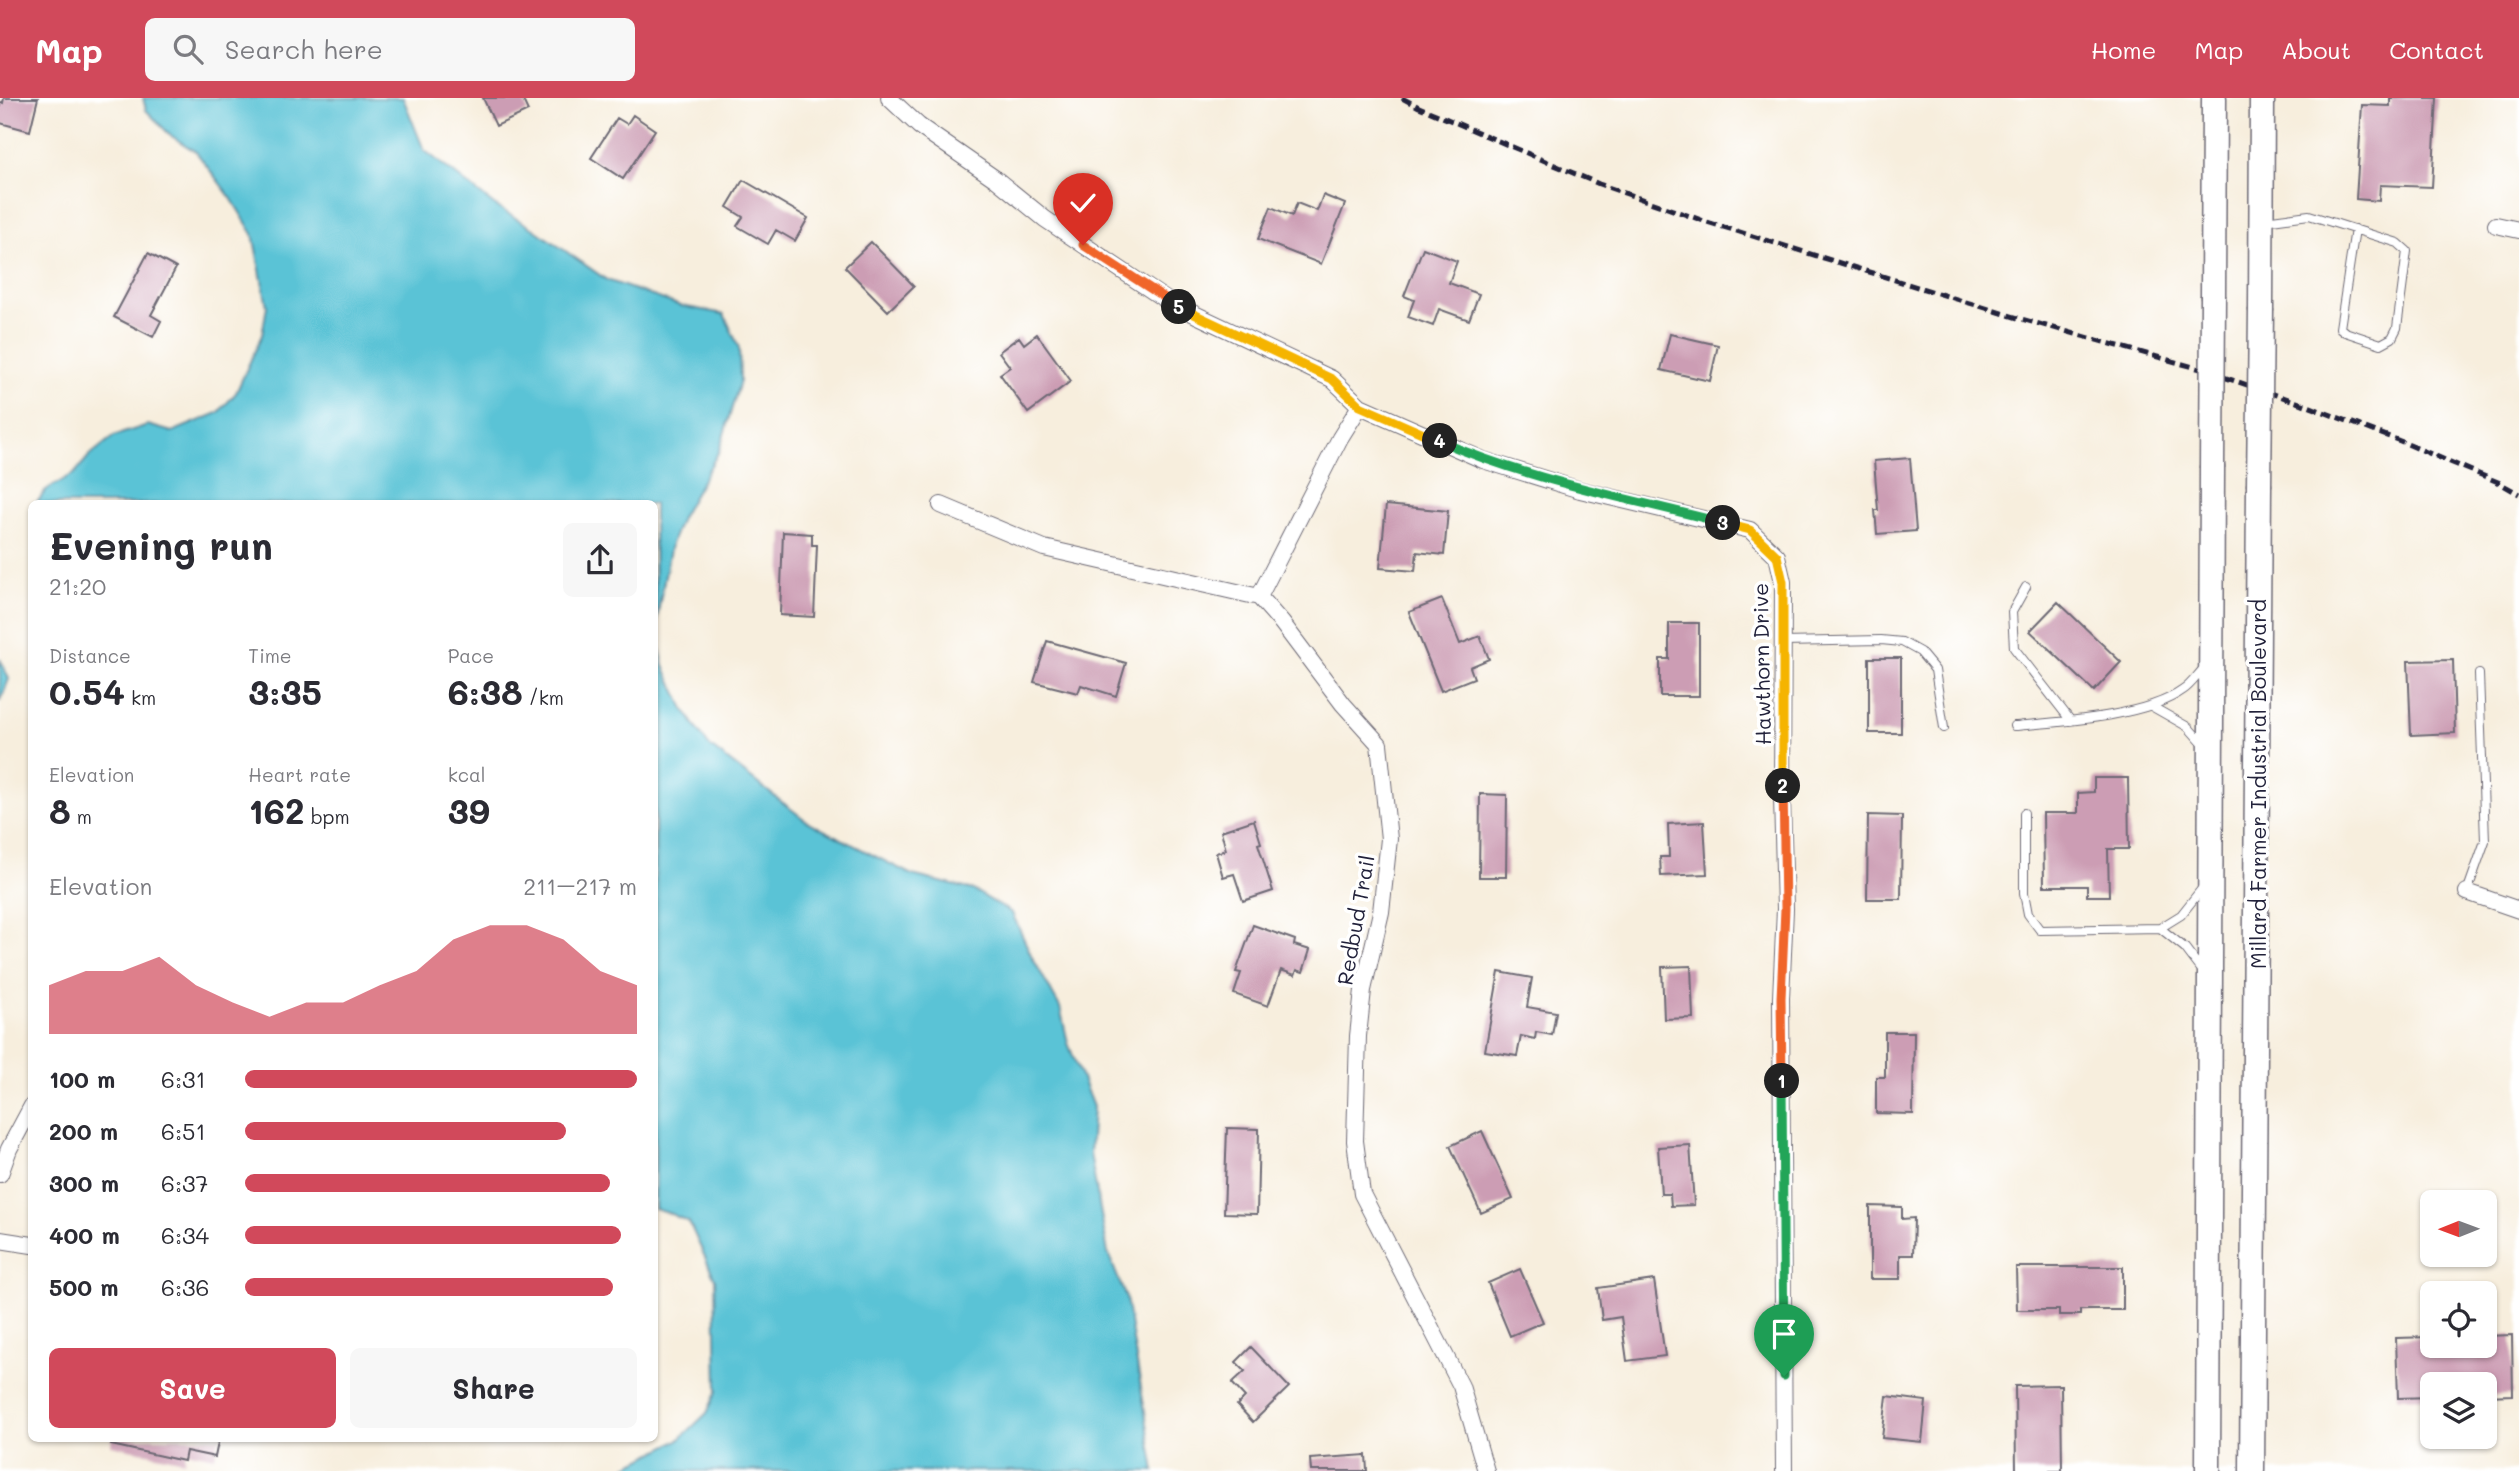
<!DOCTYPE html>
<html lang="en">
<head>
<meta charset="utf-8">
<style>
  :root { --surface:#fff; --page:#f7f7f7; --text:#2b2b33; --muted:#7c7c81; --accent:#d1495b }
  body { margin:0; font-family:Mali,sans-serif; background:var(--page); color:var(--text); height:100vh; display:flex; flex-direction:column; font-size:26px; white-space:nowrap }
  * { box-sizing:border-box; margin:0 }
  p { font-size:23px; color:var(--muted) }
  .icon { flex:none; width:38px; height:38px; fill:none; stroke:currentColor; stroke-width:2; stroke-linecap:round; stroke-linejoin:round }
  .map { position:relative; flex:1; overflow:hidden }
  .sheet { position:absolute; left:28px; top:402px; width:630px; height:942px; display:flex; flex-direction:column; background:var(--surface); border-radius:10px; box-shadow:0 2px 5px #0004 }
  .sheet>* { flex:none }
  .needle { width:46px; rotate:269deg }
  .tools { position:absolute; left:2420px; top:1092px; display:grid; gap:14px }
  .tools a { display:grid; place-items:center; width:77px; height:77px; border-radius:10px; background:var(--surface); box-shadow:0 2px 5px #0004; font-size:35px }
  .pin { position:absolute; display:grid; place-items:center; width:60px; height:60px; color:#fff; margin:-72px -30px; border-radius:50% 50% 50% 0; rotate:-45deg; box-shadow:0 0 7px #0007 }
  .pin .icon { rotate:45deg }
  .km { position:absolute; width:35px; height:35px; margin:-18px; border-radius:50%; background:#222; color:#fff; font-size:19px; line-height:35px; text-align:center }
  .round { display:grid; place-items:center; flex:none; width:74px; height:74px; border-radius:10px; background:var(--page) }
  .headline { display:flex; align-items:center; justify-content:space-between; height:119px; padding:0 21px }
  h1 { font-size:38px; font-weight:700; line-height:52px }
  .stats { display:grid; grid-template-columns:repeat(3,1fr); gap:10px; height:119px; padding:7px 21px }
  .stats div { display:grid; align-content:center }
  .stats b { font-size:35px; font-weight:700 }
  .stats small { font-size:19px; font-weight:400 }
  .stats p { font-size:19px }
  .chart { height:196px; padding:14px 21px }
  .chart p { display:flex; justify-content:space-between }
  .chart svg { width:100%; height:126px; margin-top:7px; fill:var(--accent); opacity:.7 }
  .action { display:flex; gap:14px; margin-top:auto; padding:14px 21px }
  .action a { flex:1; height:80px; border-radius:10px; background:var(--accent); color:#fff; font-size:28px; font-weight:700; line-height:80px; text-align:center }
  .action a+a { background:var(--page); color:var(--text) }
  ul { padding:0 21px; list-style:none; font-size:23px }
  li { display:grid; grid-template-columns:112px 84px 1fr; align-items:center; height:52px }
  li i { height:18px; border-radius:9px; background:var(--accent) }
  header { display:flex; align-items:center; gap:42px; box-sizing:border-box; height:98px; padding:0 35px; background:var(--accent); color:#fff }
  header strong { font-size:33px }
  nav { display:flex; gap:38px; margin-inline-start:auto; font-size:24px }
  .search { width:490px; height:63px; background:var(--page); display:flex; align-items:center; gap:18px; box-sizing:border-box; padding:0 24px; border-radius:10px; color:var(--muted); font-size:26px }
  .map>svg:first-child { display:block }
  .water { fill:#5ac3d6; stroke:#3e7288; stroke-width:2 }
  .building { fill:#cc9db4 }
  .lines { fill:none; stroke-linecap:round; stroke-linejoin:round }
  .lane-casing { stroke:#6d6974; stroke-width:10 }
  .street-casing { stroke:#6d6974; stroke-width:18 }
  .primary-casing { stroke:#6d6974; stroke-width:27 }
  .lane { stroke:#fff; stroke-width:8 }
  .street { stroke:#fff; stroke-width:16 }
  .primary { stroke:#fff; stroke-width:24 }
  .rail { stroke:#22223b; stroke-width:5; stroke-dasharray:10 5; stroke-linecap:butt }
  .primary-bridge-casing { stroke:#6d6974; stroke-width:27; stroke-linecap:butt }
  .primary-bridge { stroke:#fff; stroke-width:24 }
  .split-1-casing { stroke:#fff; stroke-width:14 }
  .split-2-casing { stroke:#fff; stroke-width:14 }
  .split-3-casing { stroke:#fff; stroke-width:14 }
  .split-4-casing { stroke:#fff; stroke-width:14 }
  .split-5-casing { stroke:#fff; stroke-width:14 }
  .split-6-casing { stroke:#fff; stroke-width:14 }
  .split-1 { stroke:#22a559; stroke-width:9 }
  .split-2 { stroke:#f0652b; stroke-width:9 }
  .split-3 { stroke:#f5b400; stroke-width:9 }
  .split-4 { stroke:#22a559; stroke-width:9 }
  .split-5 { stroke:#f5b400; stroke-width:9 }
  .split-6 { stroke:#f0652b; stroke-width:9 }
  .labels { text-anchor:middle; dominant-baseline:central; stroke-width:7; stroke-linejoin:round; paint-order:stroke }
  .street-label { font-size:21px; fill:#22223b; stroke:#fff }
</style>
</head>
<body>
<header>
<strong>Map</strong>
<div class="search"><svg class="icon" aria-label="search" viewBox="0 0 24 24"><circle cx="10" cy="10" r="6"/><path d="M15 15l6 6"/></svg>Search here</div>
<nav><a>Home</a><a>Map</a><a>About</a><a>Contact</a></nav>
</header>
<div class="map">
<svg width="2519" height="1373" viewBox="0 0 2519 1373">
  <rect width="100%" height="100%" fill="#fff"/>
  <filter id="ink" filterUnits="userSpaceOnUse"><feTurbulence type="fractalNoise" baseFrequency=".0143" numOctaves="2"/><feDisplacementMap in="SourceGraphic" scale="14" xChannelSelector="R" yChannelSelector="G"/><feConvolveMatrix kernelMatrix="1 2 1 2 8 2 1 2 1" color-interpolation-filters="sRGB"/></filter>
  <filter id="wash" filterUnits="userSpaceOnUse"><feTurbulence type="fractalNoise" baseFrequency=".00686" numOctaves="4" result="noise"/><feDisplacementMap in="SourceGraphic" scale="28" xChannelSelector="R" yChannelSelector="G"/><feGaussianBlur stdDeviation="1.57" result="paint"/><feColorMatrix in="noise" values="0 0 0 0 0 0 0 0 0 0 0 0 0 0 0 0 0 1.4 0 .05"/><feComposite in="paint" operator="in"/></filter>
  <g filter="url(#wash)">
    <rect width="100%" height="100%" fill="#f7eedd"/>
    <!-- water -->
    <path class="water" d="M143 0H403L424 52 494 107 534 131 607 182 681 208 724 216 739 250 740 283 719 353 681 420 671 446 655 530 654 406H36L46 392 75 375 89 358 114 338 148 327 172 334 218 315 236 295 262 237 267 208 253 136 231 100 196 54 170 37 146 12Z
      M655 534 664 568 684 611 708 647 808 724 912 777 973 792 1012 815 1032 859 1060 909 1068 945 1093 1009 1090 1056 1108 1155 1126 1200 1155 1373H623L627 1368 680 1341 707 1315 717 1293 715 1181 689 1124 671 1116 655 1111Z
      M0 561 9 581 0 604Z"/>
    <g id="blocks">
      <!-- building -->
      <path class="building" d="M4 0H38L30 33 0 25V4L3 5Z
        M483 0H522L528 13 496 28Z
        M2390 0H2437L2432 89 2380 87 2379 103 2356 101 2362 7 2390 8Z
        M633 17 655 32 623 81 591 60 617 20 627 26Z
        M743 82 808 120 795 143 776 132 768 146 737 128 743 119 727 109Z
        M1323 97 1345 106 1321 166 1258 141 1271 109 1292 118 1297 105 1317 113Z
        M871 144 914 188 888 213 845 169Z
        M1423 150 1457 163 1449 185 1479 196 1469 222 1439 211 1433 228 1408 219 1414 202 1404 198Z
        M148 155 176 170 151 217 161 223 153 239 114 219Z
        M1037 236 1071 283 1028 315 1000 276 1010 269 999 254 1019 239 1024 246Z
        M1670 236 1718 247 1710 283 1661 272Z
        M1910 360 1916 433 1877 436 1875 412H1878L1874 363Z
        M1386 407 1448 413 1444 457 1417 454 1415 473 1380 470Z
        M783 434 812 436V447H817L814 519 780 517Z
        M1442 501 1460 546 1480 538 1489 561 1470 569 1474 580 1441 593 1409 514Z
        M2058 504 2121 564 2094 593 2030 533Z
        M1669 525H1699V598H1660V561H1669Z
        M1047 543 1126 565 1116 598 1081 587 1078 595 1034 584Z
        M1869 560H1901V635H1869Z
        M2453 562 2455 635 2411 637 2408 563Z
        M2094 680H2128L2129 751H2108L2109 798H2087V788H2044L2043 715H2078V695L2094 694Z
        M1480 696 1507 697 1506 779H1479Z
        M1868 717 1902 718 1901 801H1867Z
        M1254 722 1261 745 1258 746 1273 793 1243 803 1234 776 1223 779 1216 755 1226 752 1221 733Z
        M1704 724 1707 776 1661 778 1660 759H1669L1668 726Z
        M1253 827 1295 842 1294 847 1310 852 1303 874 1297 872 1295 877 1281 872 1268 908 1234 896 1241 875 1236 874Z
        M1691 868 1693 920 1664 921 1662 869Z
        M1499 874 1532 880 1527 909 1556 914 1552 937 1536 934 1535 941 1521 938 1517 958 1485 953Z
        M1885 934H1914L1913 1016 1876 1015V979H1885Z
        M1227 1030 1259 1031 1257 1116 1224 1115Z
        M1482 1033 1513 1101 1481 1115 1450 1048Z
        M1690 1047 1694 1107 1671 1108 1670 1096H1661L1658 1049Z
        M1870 1108 1902 1109V1121L1914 1120 1913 1157H1900V1181H1870Z
        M2016 1169H2123V1212H2080V1217H2059V1212H2017Z
        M1520 1171 1543 1224 1510 1238 1488 1185Z
        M1654 1182 1665 1258 1627 1263 1621 1219 1602 1222 1598 1190Z
        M2512 1237 2513 1297 2485 1298V1286H2432V1299L2398 1300 2396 1240 2432 1239V1248H2485V1238Z
        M1251 1249 1289 1289 1253 1324 1237 1307 1245 1299 1232 1285 1245 1273 1236 1264Z
        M2061 1287 2062 1373H2016L2015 1288Z
        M1887 1298 1926 1303 1922 1344 1882 1340Z
        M112 1340H219L215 1359 186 1353 184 1363 111 1347Z
        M1366 1357 1367 1373H1311L1310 1361Z"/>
    </g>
  </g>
  <g filter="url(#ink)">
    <use href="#blocks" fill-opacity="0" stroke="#6d6974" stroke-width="2"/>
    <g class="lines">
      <defs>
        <path id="lane" d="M2264 123 2309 117 2398 145 2407 153 2397 230 2392 240 2381 246 2345 234 2340 230 2355 131
          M2026 489 2012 514 2014 550 2071 623
          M1783 544 1881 542 1902 544 1920 554 1935 572 1944 630
          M2151 608 2188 629 2204 647
          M2014 628C2059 624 2146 619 2183 592 2191 587 2198 576 2205 569
          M2024 715V795L2028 816 2040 832 2160 830 2181 817 2204 788
          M2467 794 2485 743 2479 576
          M2160 830 2185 850 2204 875"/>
        <path id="street" d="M889 0 919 28 997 82 1045 121 1169 204 1332 281 1360 308 1483 362 1580 392 1750 432 1777 458 1783 484 1782 700 1785 811 1781 900 1784 1373
          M2496 127 2519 132
          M941 407 1044 450 1259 499 1282 525 1343 606 1379 646 1389 741 1381 814 1363 892 1358 938 1355 1043 1362 1096 1461 1288 1486 1373
          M1259 499 1340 340 1360 308
          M2467 794 2519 812
          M0 1076 9 1051 32 1008
          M0 1142 32 1147"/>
        <path id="primary" d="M2213 197 2214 0
          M2261 211 2262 0
          M2208 1373 2212 370
          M2252 1373 2259 388"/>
      </defs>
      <!-- lane casing -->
      <use href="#lane" class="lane-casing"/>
      <!-- street casing -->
      <use href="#street" class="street-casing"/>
      <!-- primary casing -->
      <use href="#primary" class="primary-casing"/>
      <!-- lane -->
      <use href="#lane" class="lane"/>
      <!-- street -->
      <use href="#street" class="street"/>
      <!-- primary -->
      <use href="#primary" class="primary"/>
      <!-- rail -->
      <path class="rail" d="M1402 0 1419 9 1599 86 1704 123 2018 220 2197 270 2300 305 2400 343 2498 384 2519 396"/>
      <defs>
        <path id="primary-bridge" d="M2212 370 2213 197
          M2259 388 2261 211"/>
      </defs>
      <!-- primary-bridge casing -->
      <use href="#primary-bridge" class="primary-bridge-casing"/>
      <!-- primary-bridge -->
      <use href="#primary-bridge" class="primary-bridge"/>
    </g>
  </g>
  <g class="lines" filter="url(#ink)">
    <defs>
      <path id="split-1" d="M1782 983 1784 1278"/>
      <path id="split-2" d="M1782 983 1781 900 1785 811 1783 688"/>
      <path id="split-3" d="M1723 425 1750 432 1777 458 1783 484V688"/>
      <path id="split-4" d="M1440 343C1531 383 1628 400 1723 425"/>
      <path id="split-5" d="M1179 209 1332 281 1360 308 1440 343"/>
      <path id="split-6" d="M1083 147 1179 209"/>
    </defs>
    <!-- split-1 casing -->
    <use href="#split-1" class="split-1-casing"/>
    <!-- split-2 casing -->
    <use href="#split-2" class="split-2-casing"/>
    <!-- split-3 casing -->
    <use href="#split-3" class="split-3-casing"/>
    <!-- split-4 casing -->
    <use href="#split-4" class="split-4-casing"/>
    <!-- split-5 casing -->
    <use href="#split-5" class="split-5-casing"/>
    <!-- split-6 casing -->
    <use href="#split-6" class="split-6-casing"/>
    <!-- split-1 -->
    <use href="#split-1" class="split-1"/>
    <!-- split-2 -->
    <use href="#split-2" class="split-2"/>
    <!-- split-3 -->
    <use href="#split-3" class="split-3"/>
    <!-- split-4 -->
    <use href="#split-4" class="split-4"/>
    <!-- split-5 -->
    <use href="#split-5" class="split-5"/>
    <!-- split-6 -->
    <use href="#split-6" class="split-6"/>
  </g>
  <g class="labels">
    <!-- street labels -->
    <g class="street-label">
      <text transform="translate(1761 566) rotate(-91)">Hawthorn Drive</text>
      <text transform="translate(2257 686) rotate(-90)">Millard Farmer Industrial Boulevard</text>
      <text transform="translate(1355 822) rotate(-80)">Redbud Trail</text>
    </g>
  </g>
</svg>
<div class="tools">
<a><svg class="needle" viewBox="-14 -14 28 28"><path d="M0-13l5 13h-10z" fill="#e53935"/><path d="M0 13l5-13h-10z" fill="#7c7c81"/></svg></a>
<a><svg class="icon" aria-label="locate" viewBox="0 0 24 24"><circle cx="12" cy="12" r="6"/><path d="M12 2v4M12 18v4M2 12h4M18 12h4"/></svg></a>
<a><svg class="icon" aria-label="layers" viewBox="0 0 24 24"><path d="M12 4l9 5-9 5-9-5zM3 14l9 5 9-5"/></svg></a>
</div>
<div class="pin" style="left:1784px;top:1278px;background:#1e9e55"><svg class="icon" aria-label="arrive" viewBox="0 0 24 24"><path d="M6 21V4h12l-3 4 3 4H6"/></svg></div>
<div class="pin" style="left:1083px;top:147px;background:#d93025"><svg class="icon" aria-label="check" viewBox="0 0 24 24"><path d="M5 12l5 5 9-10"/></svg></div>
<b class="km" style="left:1782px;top:983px">1</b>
<b class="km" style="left:1783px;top:688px">2</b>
<b class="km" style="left:1723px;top:425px">3</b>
<b class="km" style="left:1440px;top:343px">4</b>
<b class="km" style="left:1179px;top:209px">5</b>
<section class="sheet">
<div class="headline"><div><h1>Evening run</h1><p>21:20</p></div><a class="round"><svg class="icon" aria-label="share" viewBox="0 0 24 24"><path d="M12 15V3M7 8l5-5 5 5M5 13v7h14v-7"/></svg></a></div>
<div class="stats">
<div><p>Distance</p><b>0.54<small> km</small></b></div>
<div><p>Time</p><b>3:35</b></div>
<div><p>Pace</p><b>6:38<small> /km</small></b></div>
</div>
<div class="stats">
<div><p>Elevation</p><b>8<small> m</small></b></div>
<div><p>Heart rate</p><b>162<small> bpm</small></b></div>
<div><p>kcal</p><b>39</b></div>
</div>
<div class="chart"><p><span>Elevation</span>211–217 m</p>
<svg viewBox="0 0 160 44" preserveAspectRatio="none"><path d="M0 44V27L10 22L20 22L30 17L40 27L50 33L60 38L70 33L80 33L90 27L100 22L110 11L120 6L130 6L140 11L150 22L160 27V44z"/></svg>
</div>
<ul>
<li><b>100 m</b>6:31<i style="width:100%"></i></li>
<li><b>200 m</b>6:51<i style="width:82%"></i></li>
<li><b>300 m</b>6:37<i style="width:93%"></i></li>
<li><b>400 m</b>6:34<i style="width:96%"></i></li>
<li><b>500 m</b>6:36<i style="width:94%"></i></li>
</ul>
<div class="action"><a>Save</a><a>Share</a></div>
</section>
</div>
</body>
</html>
